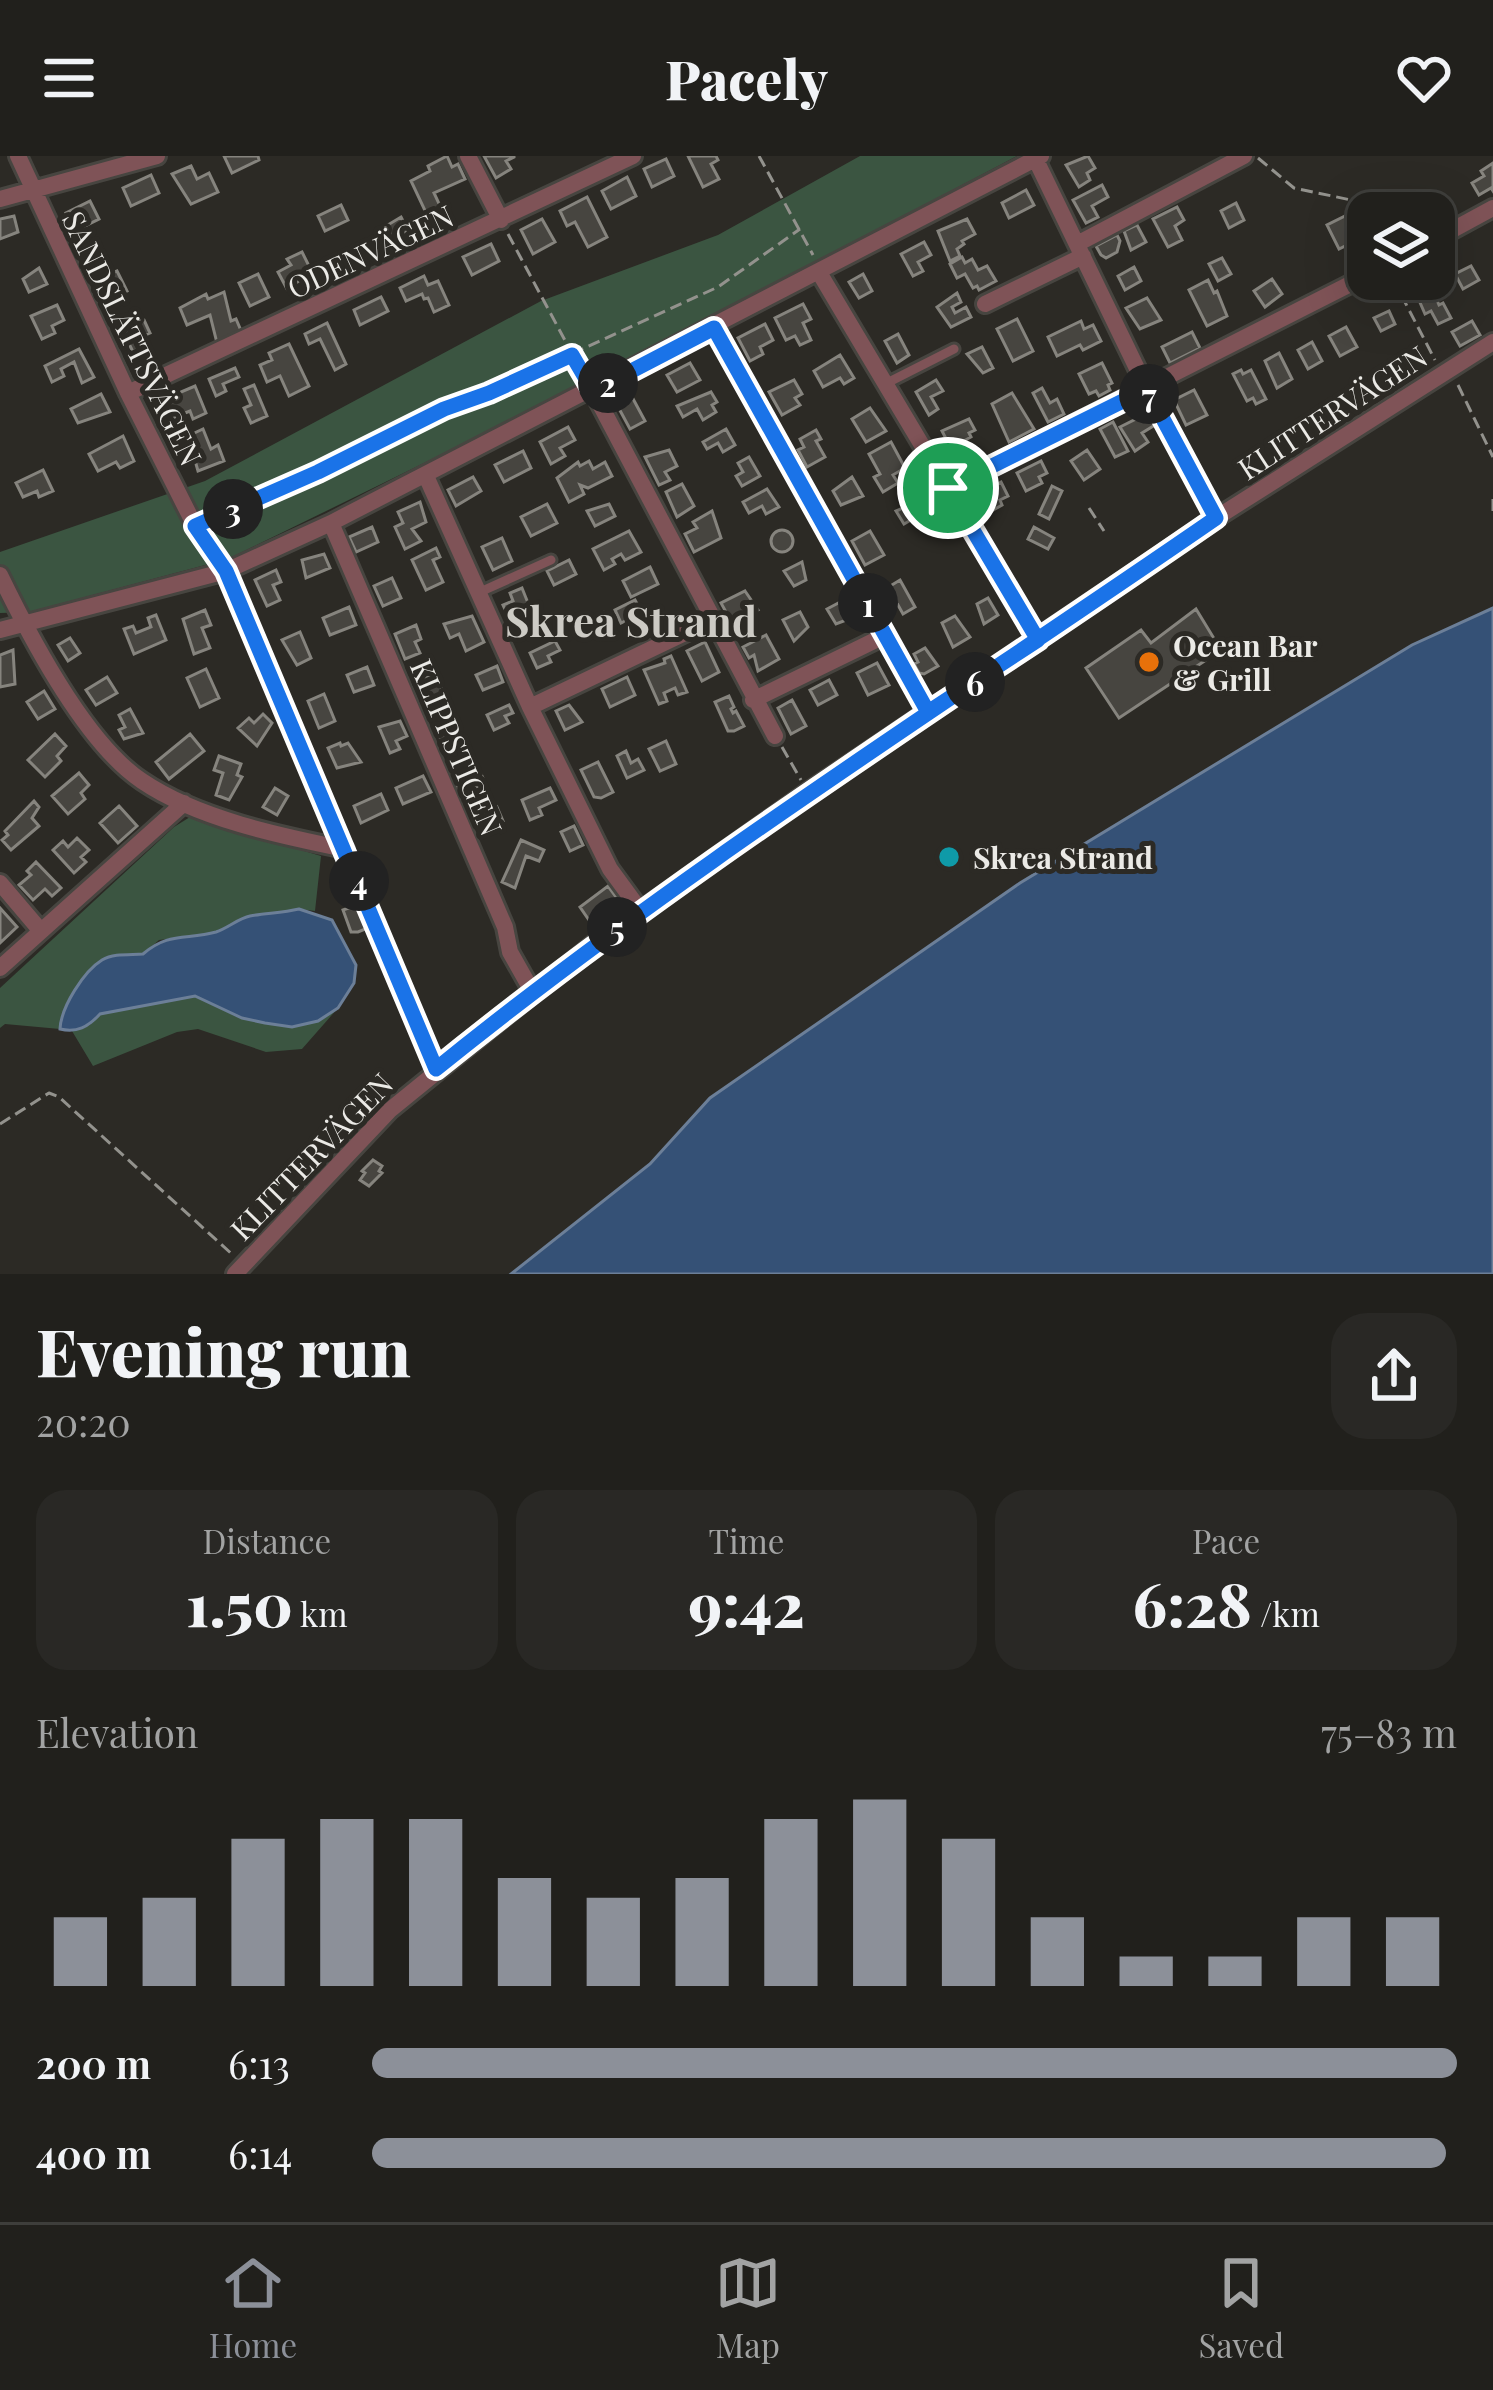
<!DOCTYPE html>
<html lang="en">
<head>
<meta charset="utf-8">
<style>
  :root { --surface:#21201c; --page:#292825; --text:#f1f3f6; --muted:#a2a3a3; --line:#3e3e3b; --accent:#8c9099 }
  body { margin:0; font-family:"Playfair Display",serif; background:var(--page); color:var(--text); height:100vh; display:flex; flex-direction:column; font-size:45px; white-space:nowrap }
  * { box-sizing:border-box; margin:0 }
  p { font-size:39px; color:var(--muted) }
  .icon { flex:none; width:66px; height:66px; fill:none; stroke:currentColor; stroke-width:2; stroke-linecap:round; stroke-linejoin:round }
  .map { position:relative; height:1118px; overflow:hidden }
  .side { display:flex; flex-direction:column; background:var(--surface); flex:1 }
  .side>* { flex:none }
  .buttons { position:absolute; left:1347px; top:36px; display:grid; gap:24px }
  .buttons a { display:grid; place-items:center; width:108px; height:108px; border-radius:24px; background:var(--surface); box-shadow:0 12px 48px #0002,0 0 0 3px var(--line); font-size:60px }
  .pin { position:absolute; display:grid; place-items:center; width:102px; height:102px; color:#fff; margin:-51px; border:6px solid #fff; border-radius:50%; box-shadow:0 3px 12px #0007 }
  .km { position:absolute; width:60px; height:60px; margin:-30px; border-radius:50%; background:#222; color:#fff; font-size:33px; line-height:60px; text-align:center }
  .round { display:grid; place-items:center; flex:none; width:126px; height:126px; border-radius:36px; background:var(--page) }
  .overview { display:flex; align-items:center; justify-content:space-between; height:204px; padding:0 36px }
  h1 { font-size:66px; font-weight:800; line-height:90px }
  .stats { display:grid; grid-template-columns:repeat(3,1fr); gap:18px; height:204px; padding:12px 36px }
  .stats div { display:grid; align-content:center; border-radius:30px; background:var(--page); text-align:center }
  .stats b { font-size:60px; font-weight:800 }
  .stats small { font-size:33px; font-weight:400 }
  .stats p { font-size:33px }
  .chart { height:336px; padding:24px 36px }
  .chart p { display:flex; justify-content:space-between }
  .chart svg { width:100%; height:216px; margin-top:12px; stroke:var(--accent); stroke-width:6 }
  ul { padding:0 36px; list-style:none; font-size:39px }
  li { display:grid; grid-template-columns:192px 144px 1fr; align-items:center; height:90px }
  li i { height:30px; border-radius:15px; background:var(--accent) }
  header { display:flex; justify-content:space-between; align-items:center; height:156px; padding:0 36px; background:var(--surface); font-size:54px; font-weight:800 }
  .menu { display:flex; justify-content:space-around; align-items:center; height:168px; border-top:3px solid var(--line); background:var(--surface); font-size:33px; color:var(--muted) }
  .menu a { display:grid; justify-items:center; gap:6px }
  .menu .on { color:var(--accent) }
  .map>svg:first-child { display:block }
  .green { fill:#3b5541 }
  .water { fill:#355176; stroke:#6c7f98; stroke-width:3 }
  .building { fill:#474540; stroke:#86847e; stroke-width:3 }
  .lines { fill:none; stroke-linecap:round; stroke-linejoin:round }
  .service-casing { stroke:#474540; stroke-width:15 }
  .minor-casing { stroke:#474540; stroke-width:22 }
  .path { stroke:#93928d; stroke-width:3; stroke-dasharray:12 6; stroke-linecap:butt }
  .service { stroke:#7f5357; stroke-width:9 }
  .minor { stroke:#7f5357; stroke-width:16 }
  .route-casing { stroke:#fff; stroke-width:24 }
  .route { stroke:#1a73e8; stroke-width:15 }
  .food-dot { fill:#e8710a; stroke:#2c2a25; stroke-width:4.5 }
  .culture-dot { fill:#0f9aa8; stroke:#2c2a25; stroke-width:4.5 }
  .labels { text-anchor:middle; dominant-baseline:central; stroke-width:10; stroke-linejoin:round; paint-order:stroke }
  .street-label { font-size:30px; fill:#ebeae6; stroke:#2c2a25 }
  .poi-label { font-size:30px; font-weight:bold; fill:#ebeae6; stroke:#2c2a25; text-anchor:start }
  .district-label { font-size:42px; font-weight:bold; fill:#cdcbc5; stroke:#2c2a25 }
</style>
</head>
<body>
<header><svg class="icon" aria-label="menu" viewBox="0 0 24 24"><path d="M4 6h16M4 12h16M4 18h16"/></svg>Pacely<svg class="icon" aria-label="heart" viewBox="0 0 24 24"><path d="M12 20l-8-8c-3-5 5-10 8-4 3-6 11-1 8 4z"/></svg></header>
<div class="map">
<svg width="1493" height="1118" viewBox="0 0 1493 1118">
  <rect width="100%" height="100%" fill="#2c2a25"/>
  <!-- green -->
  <path class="green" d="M860 0H1017L594 224 228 403 29 456 0 457V396L205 325 541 145 718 79Z
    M190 661 321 700 315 755 299 753 269 760H247L234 770 209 778 159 784 143 798C130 799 115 797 102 804 84 815 61 851 60 873L5 868 0 872V832L174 671Z
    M195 840C245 859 288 886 338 852L302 893 266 896 198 873 177 876 93 910 72 875 90 869 100 858Z"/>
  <!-- water -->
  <path class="water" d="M1493 452V1118H511L650 1008 710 942 1020 727 1412 489Z
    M299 753 332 764 356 809 354 827 338 852 318 865 292 871 265 867 242 862 195 840 100 858C88 871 77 877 60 873 61 851 84 815 102 804 114 797 130 799 143 798 168 776 186 784 216 776 228 772 239 762 250 760 266 757 282 757 299 753Z"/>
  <!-- building -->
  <path class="building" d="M224 0H258L259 4 232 17Z
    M447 0 452 11 458 8 465 23 434 37 442 54 428 61 411 25 430 15 428 10Z
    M484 0H514V1L506 5 511 13 496 22Z
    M688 0H716L718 4 711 8 719 23 703 31Z
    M1088 0 1095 12 1087 17 1090 24 1079 31 1066 9Z
    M666 3 674 20 652 31 644 13Z
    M1493 7V35L1491 32 1479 39 1472 27 1484 20 1481 15Z
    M191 10 197 23 209 17 218 36 191 48 172 18Z
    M151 19 159 37 131 50 123 32Z
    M627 21 636 40 611 53 602 35Z
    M1102 29 1108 41 1092 50 1098 61 1086 67 1073 44Z
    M1026 34 1034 49 1009 62 1002 47Z
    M587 41 607 81 588 91 575 66 567 70 560 55Z
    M1434 41 1439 52 1447 47 1454 59 1437 68 1425 45Z
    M90 45 99 63 75 75 66 57Z
    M1236 47 1244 64 1229 72 1221 55Z
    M341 49 348 64 325 75 318 60Z
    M1177 51 1184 64 1175 70 1182 84 1168 91 1153 63Z
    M14 60 18 76 0 83V63Z
    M1345 60 1357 84 1339 93 1327 69Z
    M401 61 408 75 388 89 381 73Z
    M542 63 555 86 533 98 521 74Z
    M967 63 975 78 962 85 964 88 957 93 960 100 950 105 938 75Z
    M1137 69 1146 86 1131 94 1124 75Z
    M1117 79 1120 85 1117 96 1106 102 1101 99 1096 90Z
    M924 86 931 99 918 106 923 115 913 120 901 98Z
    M491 88 499 105 472 119 463 101Z
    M302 96 312 116 287 133 278 116 291 109 287 103Z
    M962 101 965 107 972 103 978 114 987 110 996 125 979 134 977 130 973 132 965 118 957 122 950 108Z
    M1222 102 1231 118 1218 125 1209 108Z
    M1471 110 1479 124 1463 133 1455 118Z
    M1134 111 1141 125 1125 134 1118 120Z
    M39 112 47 128 29 136 23 123Z
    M117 115 127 135 109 143 99 123Z
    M258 118 269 141 250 150 239 127Z
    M863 118 872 135 859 142 849 126Z
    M424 120 428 129 438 125 449 149 434 156 428 142 424 143 422 138 406 145 400 132Z
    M1272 123 1282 138 1265 151 1254 135Z
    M1208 124 1214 137 1217 135 1227 160 1207 170 1189 134Z
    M1430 127 1439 149 1443 147 1451 162 1438 168 1431 155 1425 158 1415 135Z
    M224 136 231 165 236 163 242 177 217 187 210 159 187 169 180 152 206 138 208 143Z
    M957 137 961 146 952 151 955 157 966 151 971 161 951 171 937 151Z
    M381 141 388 155 360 169 354 154Z
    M1147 142 1161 164 1140 173 1126 152Z
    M803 148 811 163 803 167 811 184 800 189 795 180 786 184 775 162Z
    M57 149 64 164 52 170 55 177 42 183 31 160Z
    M1389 155 1395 168 1381 175 1374 162Z
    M1017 163 1033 195 1013 205 997 173Z
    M144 164 150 177 140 181 145 191 133 196 121 171Z
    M1081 165 1084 173 1093 169 1101 185 1083 194 1080 189 1057 200 1048 181Z
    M1472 165 1480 179 1460 190 1452 176Z
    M327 167 346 208 335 214 320 183 309 188 305 178Z
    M765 168 773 184 760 191 763 198 750 205 738 182Z
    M1346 171 1357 191 1340 200 1329 180Z
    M1192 176 1200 192 1170 207 1162 191Z
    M898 178 909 199 897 207 885 185Z
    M1312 186 1322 205 1308 213 1298 194Z
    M289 188 309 230 289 240 280 220 267 226 260 209 272 204 269 197Z
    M982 191 993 212 983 217 967 198Z
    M79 193 94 221 82 227 74 206 61 213 64 220 52 226 45 210Z
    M1279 197 1292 223 1277 232 1265 205Z
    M840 199 854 222 844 228 840 222 823 231 814 215Z
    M690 207 700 224 677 236 667 219Z
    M1102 207 1112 227 1108 229 1110 234 1099 240 1096 235 1089 238 1079 218Z
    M235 212 239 221 223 228 226 235 216 240 209 223Z
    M1241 214 1243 218 1251 214 1266 243 1256 248 1253 242 1247 245 1233 218Z
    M794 224 802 238 795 242 800 249 782 259 769 236Z
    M936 224 943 235 931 241 938 253 929 259 916 236Z
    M254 229 267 260 251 267 244 252 251 249 244 233Z
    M195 230 206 257 193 263 190 255 170 263 168 257 160 260 155 247Z
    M1042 232 1050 247 1057 243 1064 258 1048 266 1033 237Z
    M1194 234 1207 259 1186 269 1174 244Z
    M711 236 717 246 712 249 716 256 703 264 697 253 683 261 677 250Z
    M1012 237 1034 273 1009 286 992 248Z
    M101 238 110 256 78 267 71 253Z
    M631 239 645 265 630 273 616 247Z
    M870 252 886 275 866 286 852 263Z
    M1148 257 1155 269 1142 277 1148 286 1135 295 1120 271Z
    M969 263 975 274 969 277 971 281 960 287 965 295 955 300 942 275Z
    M1113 266 1128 295 1115 301 1100 273Z
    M568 271 575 284 560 292 565 300 551 308 540 286Z
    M203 273 211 293 218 289 224 305 198 315 188 280Z
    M726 273 735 289 723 296 718 287 707 293 703 286Z
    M816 274 821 283 816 285 825 301 807 311 798 294 804 291 800 283Z
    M185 277 189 287 185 289 187 295 178 299 171 283Z
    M123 280 134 305 120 312 116 306 98 315 89 298Z
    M891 286 905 312 893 319 898 327 883 336 874 321 880 318 869 298Z
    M669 294 677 310 665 316 670 324 659 329 645 301Z
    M1087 294 1100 313 1084 324 1071 305Z
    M523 295 531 312 504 326 495 309Z
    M749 301 760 320 742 330 736 320 743 316 738 307Z
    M589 305 593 313 605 306 612 320 588 332 580 329 584 338 569 346 557 322 578 306 580 310Z
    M1041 305 1047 317 1039 321 1042 327 1026 335 1017 317Z
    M43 314 53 335 39 341 37 335 23 341 16 327Z
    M473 321 481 335 456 350 448 334Z
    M852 321 863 340 841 349 833 335Z
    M1001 326 1008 340 1000 344 1002 349 988 357 978 339Z
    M682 328 694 350 677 361 666 336Z
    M1052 330 1062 335 1049 363 1039 358Z
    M767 333 779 351 766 358 762 350 749 357 743 346Z
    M420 346 426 366 412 373 421 385 405 393 395 371 403 367 398 356Z
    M917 346 923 357 904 368 896 355Z
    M547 348 557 367 531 380 521 361Z
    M609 348 615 360 595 370 587 355Z
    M712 355 721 382 694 396 685 378 697 372 693 366Z
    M372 371 378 386 356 396 349 381Z
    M1034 371 1054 382 1048 393 1028 383Z
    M771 385a11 11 0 1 1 22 0a11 11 0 1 1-22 0Z
    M629 375 641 396 625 404 621 398 612 403 615 408 604 414 593 393Z
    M870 375 884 399 865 409 852 385Z
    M502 382 512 405 493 414 482 391Z
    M436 392 440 401 433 404 443 426 426 434 412 404Z
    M324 398 330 412 306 422 302 404Z
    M569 404 576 418 554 429 547 415Z
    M802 406 806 424 794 430 784 415Z
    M650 411 658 428 631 441 623 425Z
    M276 414 281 426 273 429 280 444 267 450 255 424Z
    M392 422 401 442 383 450 374 430Z
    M900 424 915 451 903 458 898 449 892 453 882 435Z
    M522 432 528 447 519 452 523 461 511 466 503 449 513 445 510 437Z
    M745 435 758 454 732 467 721 447Z
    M988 442 998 459 984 468 977 448Z
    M846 443 857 460 836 468 827 453Z
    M635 444 642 457 621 467 615 454Z
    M349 451 356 469 330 479 323 462Z
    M1196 453 1221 494 1119 562 1086 512 1141 474 1151 487Z
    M205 454 211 469 202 472 210 492 194 498 183 463Z
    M604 456 610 470 587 481 580 468Z
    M650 456 659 474 643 481 634 464Z
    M800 456 808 471 794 485 783 464Z
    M156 459 166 484 134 498 124 473 133 470 136 477 151 471 148 462Z
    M472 460 484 486 466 495 459 478 450 482 444 468Z
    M955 460 970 481 953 491 942 467Z
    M416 469 421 483 415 486 420 497 405 503 395 478Z
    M300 476 311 502 297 509 282 484Z
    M766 479 779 503 758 515 754 499 749 502 743 491Z
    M70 482 80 497 68 505 58 489Z
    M555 485 560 494 548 500 551 506 537 512 530 497Z
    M705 486 719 516 702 525 687 495Z
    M925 492 938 510 924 518 919 517 914 508 918 506 914 498Z
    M13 494 15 528 0 531V499Z
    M671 500 687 536 678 539 675 532 664 537 667 545 659 548 644 514 665 507 664 503Z
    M877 507 889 529 868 539 857 517Z
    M497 510 503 526 483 534 476 519Z
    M367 511 374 529 354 536 347 519Z
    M206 513 219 542 200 551 187 522Z
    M434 519 437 526 440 524 443 543 426 550 416 526Z
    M107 521 117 537 96 549 86 534Z
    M627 521 635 539 610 551 602 533Z
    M829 524 837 539 818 549 810 534Z
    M44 535 55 553 38 563 27 546Z
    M324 538 335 565 319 572 308 545Z
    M729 540 734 551 731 553 733 557 736 555 744 570 734 575H728L715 546Z
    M792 544 806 570 791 578 778 552Z
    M509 549 513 557 505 560 509 567 494 574 487 559Z
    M569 549 582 566 565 574 556 555Z
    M130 553 143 577 124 583 119 574 125 571 119 559Z
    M263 558 272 567 257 590 238 572 249 562 254 567Z
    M400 565 407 580 396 585 400 593 390 597 379 571Z
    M454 565 458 576 441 584 436 572Z
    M55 578 66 590 57 600 61 605 45 621 28 604Z
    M190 578 204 595 169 623 156 606Z
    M666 585 676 608 660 615 649 593Z
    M340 587 341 590 348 587 361 606 337 612 328 592Z
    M626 595 631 607 638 603 644 614 627 622 617 600Z
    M219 600 241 608 237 619 242 621 229 644 216 639 223 617 214 614Z
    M598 606 613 636 601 642 594 641 581 614Z
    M479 613 485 627 460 638 454 624Z
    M79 617 89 629 81 637 85 643 68 658 52 640Z
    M423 620 431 636 403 648 396 632Z
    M275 632 288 640 277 659 263 651Z
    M550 632 556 644 539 652 542 659 530 664 522 644Z
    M381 638 388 654 361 667 354 650Z
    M34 645 39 651 32 662 39 670 11 694 2 684 8 679 5 675Z
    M119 650 137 670 118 687 100 667Z
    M497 651 503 665 481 675 476 664Z
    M574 670 583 689 570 695 561 676Z
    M77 682 89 694 81 701 86 706 74 717 53 694 63 685 68 691Z
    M521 684 544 694 539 705 526 700 515 732 502 726Z
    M36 706 61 732 52 740 45 733 33 744 19 729 31 719 27 715Z
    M608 730 622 749 593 770 580 751Z
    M354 750 360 752 368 772 358 776H351L343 754Z
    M0 752 17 771 0 787Z
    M373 1004 382 1010 379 1015 382 1017 369 1030 360 1024 365 1017 362 1015Z"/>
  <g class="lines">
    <defs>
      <path id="service" d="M887 227 954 193
        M480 436 551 404"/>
      <path id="minor" d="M18 0 128 237 195 370 226 415 436 912
        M468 0 501 64
        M1034 0 1147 233 1216 362
        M0 43 157 0
        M1434 84 1493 52
        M1077 88 1244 0
        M820 118 1038 484
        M985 148 1083 100
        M714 173 928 556
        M593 235 775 580
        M128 237 633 0
        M426 320 530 551 610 713 640 754
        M948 332 1368 119
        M331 367 505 771 510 796 532 835
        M0 419C30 481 85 587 142 625 198 663 281 680 345 693
        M0 474 226 415 331 367 1041 0
        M753 544 886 479
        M530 551 712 464
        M0 727 40 774
        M0 812 184 647
        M235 1118 390 954 594 788 808 636 1216 362 1493 186"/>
    </defs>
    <!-- service casing -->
    <use href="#service" class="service-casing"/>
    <!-- minor casing -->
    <use href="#minor" class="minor-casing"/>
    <!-- path -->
    <path class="path" d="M759 0 813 99
      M1258 2 1294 32 1351 44 1368 75
      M508 78 583 218
      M1393 123 1435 204
      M1458 229 1493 301
      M1493 343V355
      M1089 352 1104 375
      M212 362 718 131 800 73
      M782 591 801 624
      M0 968 49 937 59 941 234 1100"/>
    <!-- service -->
    <use href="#service" class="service"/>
    <!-- minor -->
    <use href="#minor" class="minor"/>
  </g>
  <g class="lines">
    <defs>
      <path id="route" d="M948 332 1038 484 928 556 714 172 593 235 572 199 489 237 444 253 318 316 195 370 226 415 436 913C684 712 954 543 1216 362L1147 233 948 332"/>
    </defs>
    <!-- route casing -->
    <use href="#route" class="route-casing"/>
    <!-- route -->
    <use href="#route" class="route"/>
  </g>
  <!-- markers -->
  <circle class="food-dot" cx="1149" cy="506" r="12"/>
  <circle class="culture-dot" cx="949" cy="701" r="12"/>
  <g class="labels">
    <!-- street labels -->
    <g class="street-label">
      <text transform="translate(370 95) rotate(-25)">ODENVÄGEN</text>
      <text transform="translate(133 182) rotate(64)">SANDSLÄTTSVÄGEN</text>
      <text transform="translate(1332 256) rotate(-33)">KLITTERVÄGEN</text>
      <text transform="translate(457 591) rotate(67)">KLIPPSTIGEN</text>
      <text transform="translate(311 1000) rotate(-46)">KLITTERVÄGEN</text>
    </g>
    <!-- poi labels -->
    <g class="poi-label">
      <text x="1173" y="489">Ocean Bar<tspan x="1173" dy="34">&amp; Grill</tspan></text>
      <text x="973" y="701">Skrea Strand</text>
    </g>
    <!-- district labels -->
    <g class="district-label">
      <text x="631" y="464">Skrea Strand</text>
    </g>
  </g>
</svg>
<div class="buttons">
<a><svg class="icon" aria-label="layers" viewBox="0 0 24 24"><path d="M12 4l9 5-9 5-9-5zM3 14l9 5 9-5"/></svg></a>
</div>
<div class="pin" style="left:948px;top:332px;background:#1e9e55"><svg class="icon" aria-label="arrive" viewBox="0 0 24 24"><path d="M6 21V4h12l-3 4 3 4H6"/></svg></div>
<b class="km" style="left:868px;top:447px">1</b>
<b class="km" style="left:608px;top:227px">2</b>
<b class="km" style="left:233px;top:353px">3</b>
<b class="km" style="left:359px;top:725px">4</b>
<b class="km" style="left:617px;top:771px">5</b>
<b class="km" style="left:975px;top:526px">6</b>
<b class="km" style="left:1149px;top:238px">7</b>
</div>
<section class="side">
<div class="overview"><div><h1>Evening run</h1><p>20:20</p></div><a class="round"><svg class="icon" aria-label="share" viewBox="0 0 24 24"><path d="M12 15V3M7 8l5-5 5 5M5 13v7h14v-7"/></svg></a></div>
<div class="stats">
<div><p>Distance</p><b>1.50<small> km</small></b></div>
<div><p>Time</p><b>9:42</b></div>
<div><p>Pace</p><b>6:28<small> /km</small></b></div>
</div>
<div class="chart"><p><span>Elevation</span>75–83 m</p>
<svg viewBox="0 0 160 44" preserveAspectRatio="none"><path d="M5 44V30M15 44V26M25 44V14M35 44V10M45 44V10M55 44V22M65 44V26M75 44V22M85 44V10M95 44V6M105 44V14M115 44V30M125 44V38M135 44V38M145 44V30M155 44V30"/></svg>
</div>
<ul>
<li><b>200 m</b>6:13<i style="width:100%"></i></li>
<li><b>400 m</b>6:14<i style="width:99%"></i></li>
</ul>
</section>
<nav class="menu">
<a class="on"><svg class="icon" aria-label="home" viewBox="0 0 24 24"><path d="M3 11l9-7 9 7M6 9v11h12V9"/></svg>Home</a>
<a><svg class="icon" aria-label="map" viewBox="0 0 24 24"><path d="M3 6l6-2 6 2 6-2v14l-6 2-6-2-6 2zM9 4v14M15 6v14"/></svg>Map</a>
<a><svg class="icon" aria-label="saved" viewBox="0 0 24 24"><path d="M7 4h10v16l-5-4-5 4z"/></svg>Saved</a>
</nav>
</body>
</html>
